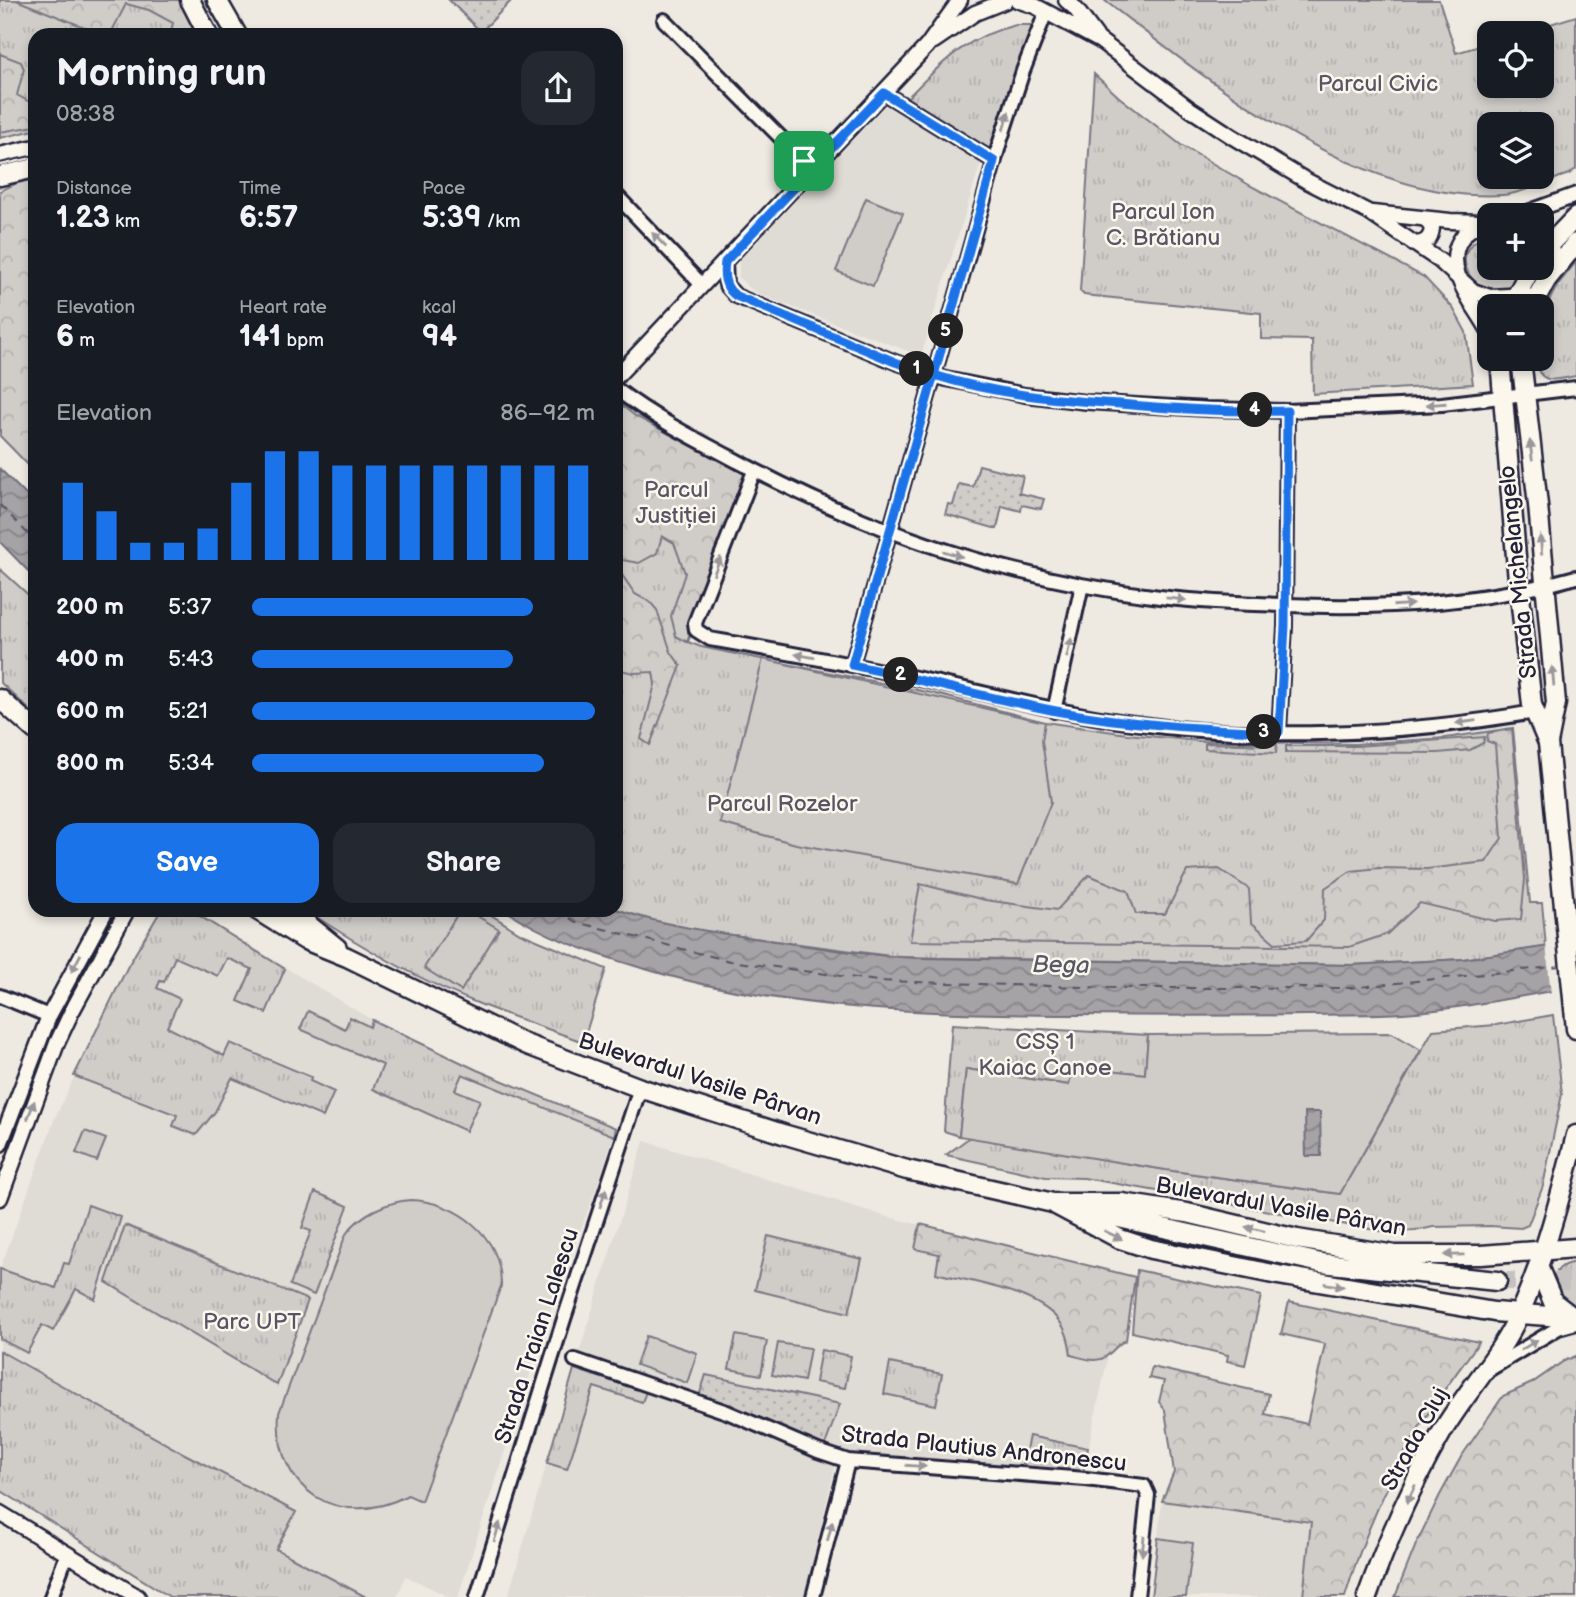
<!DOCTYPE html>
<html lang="en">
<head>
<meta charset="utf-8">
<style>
  :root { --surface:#171b24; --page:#242831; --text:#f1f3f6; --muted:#9ea1a6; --accent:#1a73e8 }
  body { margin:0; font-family:"Balsamiq Sans",sans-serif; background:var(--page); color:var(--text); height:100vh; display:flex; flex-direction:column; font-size:26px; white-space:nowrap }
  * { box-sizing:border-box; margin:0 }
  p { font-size:23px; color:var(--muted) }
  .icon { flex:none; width:38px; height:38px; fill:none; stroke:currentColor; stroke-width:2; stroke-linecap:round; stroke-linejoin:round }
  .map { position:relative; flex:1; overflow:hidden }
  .panel { position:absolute; left:28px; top:28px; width:595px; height:889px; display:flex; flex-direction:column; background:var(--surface); border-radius:21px; box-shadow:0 4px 10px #0003 }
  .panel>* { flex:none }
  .controls { position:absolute; left:1477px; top:21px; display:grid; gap:14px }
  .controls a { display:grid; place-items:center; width:77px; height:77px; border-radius:14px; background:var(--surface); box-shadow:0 4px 10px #0003; font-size:35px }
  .pin { position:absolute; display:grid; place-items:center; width:60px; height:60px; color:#fff; margin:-30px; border-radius:14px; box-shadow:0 4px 10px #0006 }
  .km { position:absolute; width:35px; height:35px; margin:-18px; border-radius:50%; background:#222; color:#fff; font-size:19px; line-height:35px; text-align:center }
  .round { display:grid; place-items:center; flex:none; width:74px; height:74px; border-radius:21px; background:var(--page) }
  .headline { display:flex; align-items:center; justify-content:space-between; height:119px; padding:0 28px }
  h1 { font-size:38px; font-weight:800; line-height:52px }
  .metrics { display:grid; grid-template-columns:repeat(3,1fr); gap:10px; height:119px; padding:7px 28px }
  .metrics div { display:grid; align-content:center }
  .metrics b { font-size:30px; font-weight:800 }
  .metrics small { font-size:19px; font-weight:400 }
  .metrics p { font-size:19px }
  .chart { height:196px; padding:14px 28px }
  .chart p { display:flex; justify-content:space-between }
  .chart svg { width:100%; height:126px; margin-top:7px; stroke:var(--accent); stroke-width:6 }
  .cta { display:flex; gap:14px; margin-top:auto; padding:14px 28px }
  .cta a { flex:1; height:80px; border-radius:21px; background:var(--accent); color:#fff; font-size:28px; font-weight:800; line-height:80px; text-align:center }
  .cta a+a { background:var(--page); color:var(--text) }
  ul { padding:0 28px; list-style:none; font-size:23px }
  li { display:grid; grid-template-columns:112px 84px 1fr; align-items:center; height:52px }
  li i { height:18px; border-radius:9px; background:var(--accent) }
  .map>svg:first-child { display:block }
  .built { fill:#dfdbd5 }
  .grass { fill:url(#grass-tufts); stroke:#797882; stroke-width:2; fill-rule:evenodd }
  .forest { fill:url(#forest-crowns); stroke:#797882; stroke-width:2 }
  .garden { fill:url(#garden-dots); stroke:#797882; stroke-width:2 }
  .pitch { fill:#d0cdc9; stroke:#797882; stroke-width:2 }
  .water { fill:url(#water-waves); stroke:#716f7c; stroke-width:2 }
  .pier { fill:#eeeae2 }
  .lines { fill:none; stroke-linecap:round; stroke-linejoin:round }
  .ferry { stroke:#575666; stroke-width:2; stroke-dasharray:9 7; stroke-linecap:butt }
  .secondary-tunnel { stroke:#c5c2c1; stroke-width:18; stroke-dasharray:18 9; stroke-linecap:butt }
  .minor-casing { stroke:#22223b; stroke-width:18 }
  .tertiary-casing { stroke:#22223b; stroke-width:19 }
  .secondary-casing { stroke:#22223b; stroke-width:23 }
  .minor { stroke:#fbf7ec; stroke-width:12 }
  .tertiary { stroke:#fbf7ec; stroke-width:14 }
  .secondary { stroke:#fbf7ec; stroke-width:18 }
  .tram { stroke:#22223b; stroke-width:2 }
  .oneway { fill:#99979c }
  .route-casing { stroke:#fff; stroke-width:14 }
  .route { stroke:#1a73e8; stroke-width:9 }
  .labels { text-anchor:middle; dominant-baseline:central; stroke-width:5; stroke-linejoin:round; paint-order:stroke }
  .park-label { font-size:23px; fill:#565566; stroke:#fbf7ec }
  .street-label { font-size:23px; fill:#22223b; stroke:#fbf7ec }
  .water-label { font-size:24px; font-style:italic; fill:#575666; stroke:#fbf7ec }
</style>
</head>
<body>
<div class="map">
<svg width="1576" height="1597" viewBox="0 0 1576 1597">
  <defs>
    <pattern id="grass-tufts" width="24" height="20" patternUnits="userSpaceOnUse" patternTransform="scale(1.75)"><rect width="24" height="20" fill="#d0cdc9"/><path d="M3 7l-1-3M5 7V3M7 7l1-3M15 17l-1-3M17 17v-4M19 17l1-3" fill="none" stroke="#b2b0ae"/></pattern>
    <pattern id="forest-crowns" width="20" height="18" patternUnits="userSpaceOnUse" patternTransform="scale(1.75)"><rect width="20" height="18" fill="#d0cdc9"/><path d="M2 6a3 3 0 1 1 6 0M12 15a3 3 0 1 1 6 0" fill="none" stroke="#b2b0ae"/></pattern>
    <pattern id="garden-dots" width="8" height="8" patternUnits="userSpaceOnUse" patternTransform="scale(1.75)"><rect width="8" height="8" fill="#d0cdc9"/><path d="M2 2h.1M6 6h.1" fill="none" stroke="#b2b0ae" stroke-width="1.8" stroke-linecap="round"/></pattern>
    <pattern id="water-waves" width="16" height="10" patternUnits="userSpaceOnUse" patternTransform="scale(1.75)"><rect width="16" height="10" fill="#a6a3a7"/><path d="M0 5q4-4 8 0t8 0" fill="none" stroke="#878489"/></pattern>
  </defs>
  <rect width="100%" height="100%" fill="#eeeae2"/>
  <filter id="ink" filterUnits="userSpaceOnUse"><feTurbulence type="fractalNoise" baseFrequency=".0143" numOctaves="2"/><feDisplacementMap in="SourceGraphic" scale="14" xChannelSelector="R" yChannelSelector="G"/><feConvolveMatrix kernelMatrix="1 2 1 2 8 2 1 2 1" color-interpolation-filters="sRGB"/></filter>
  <g filter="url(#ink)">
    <!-- built -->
    <path class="built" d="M888 103 981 162 921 356 771 299 753 291 739 278V261Z
      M161 910H190L372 1020 477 1070 616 1128 599 1181 551 1308 458 1597H449L406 1576 397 1597H170L0 1490V1269L55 1118 126 968Z
      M644 1141 888 1217 1102 1268 1085 1357 1098 1361 1108 1356 1083 1473 873 1459 824 1448 741 1410 579 1353Z
      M574 1369 664 1398 836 1463 804 1597H508Z
      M1162 1501 1311 1522 1303 1597H1151Z"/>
    <!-- grass -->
    <path class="grass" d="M0 0H183L201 35H35V130L0 138Z
      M1104 0H1439L1456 53 1489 43V86H1542V33H1521L1576 16V169L1569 174C1550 180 1522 194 1503 195 1360 204 1211 83 1104 0ZM1489 124H1542V177H1489Z
      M1016 25H1031L1032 34 992 155 904 101C941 64 964 37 1016 25Z
      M1094 74 1119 97 1181 145 1251 186 1424 277 1453 308 1466 332 1473 384 1313 394 1312 340 1261 339V313L1084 295 1080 291Z
      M1489 237V268H1520L1509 290C1500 290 1489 291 1481 286 1457 271 1460 240 1489 237Z
      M1576 262V376C1554 380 1540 386 1535 360L1542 359V320L1546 307 1557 286Z
      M616 394 752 473 688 642 701 647 932 693 1045 722 1127 734 1199 741 1354 744 1445 738 1513 728 1530 903H1542L1546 947 1463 959 1352 965 898 957 694 930 654 921 616 909Z
      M0 569 35 601V715L0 682Z
      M161 910H190L285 969 266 1013 238 1001 252 969 227 958 218 976 175 957 164 982 160 981 157 988 180 999 167 1027 224 1056 230 1043 311 1077 310 1081 334 1092 323 1117 232 1078 215 1112 196 1135 173 1126 177 1115 74 1076 128 966Z
      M306 910H483L520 933 606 969 583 1042C549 1029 515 1018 482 1005 421 981 361 947 306 910Z
      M308 1011 345 1029 350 1017 370 1027 372 1020 477 1070 616 1128 614 1136 462 1074 455 1090 480 1100 466 1131 373 1089 383 1065 300 1029Z
      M1553 1015 1562 1094 1543 1186 1528 1225 1521 1228 1490 1226 1433 1227 1415 1231 1386 1232 1084 1178 1046 1177 946 1155 970 1137 1166 1170 1340 1194 1433 1030 1496 1025Z
      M952 1024 1148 1035 1145 1074 1073 1066 1069 1085 966 1069 959 1136 944 1131Z
      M85 1131 106 1139 97 1161 76 1153Z
      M315 1192 348 1206 314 1295 290 1285 311 1231 302 1228Z
      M88 1205 121 1217 95 1299 76 1289 53 1331 42 1325 27 1353 0 1339V1269L56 1288 64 1263 69 1264Z
      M125 1225 308 1300 277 1385 106 1282Z
      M768 1236 862 1259 849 1313 755 1290Z
      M1576 1262V1306L1562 1301 1553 1283C1555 1269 1562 1264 1576 1262Z
      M736 1335 767 1341 761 1375 729 1369Z
      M778 1343 810 1348 804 1381 772 1375Z
      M821 1350 851 1356 845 1388 815 1382Z
      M0 1351 179 1451 296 1512 276 1549 366 1597H170L0 1490Z
      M890 1363 942 1374 936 1405 884 1394Z
      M574 1369 646 1392 642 1402 594 1387 567 1469 547 1463Z
      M1029 1436 1088 1448 1083 1473 1022 1469Z"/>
    <!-- forest -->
    <path class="forest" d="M16 0H181L199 35H170L173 23 149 10 126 4 110 35H104Z
      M0 54 21 62 24 69 17 95 35 105V126L0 132Z
      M35 178V472L0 436V191L21 181Z
      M616 401 635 416 748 476V481L687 642 676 636 671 616 685 573 674 543 662 536 657 553 639 563 616 559Z
      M622 575 635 594 650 602 657 610 671 652 681 666 650 745 641 739 655 684 653 672 634 673 616 669V580Z
      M1512 729 1525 879 1521 919 1495 921 1420 903 1387 934 1349 947 910 941 920 884 985 900 1057 910 1089 875 1128 891 1136 914H1165L1187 871 1219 869 1249 889 1251 922 1275 943 1306 941 1324 920 1325 888 1351 871 1379 868 1427 869 1486 862 1502 838 1495 744 1487 741 1488 733Z
      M1485 737 1483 743 1470 750 1438 753 1286 752V746H1356Z
      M1205 743 1277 745 1276 753 1205 749Z
      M920 1224 1135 1277 1126 1340C1117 1344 1116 1348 1109 1354 1098 1365 1084 1358 1071 1355 1070 1348 1069 1340 1066 1333 1051 1292 974 1283 936 1273L939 1254 915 1249Z
      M1137 1270 1261 1296 1245 1365 1227 1361 1228 1355 1132 1332Z
      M1289 1302 1479 1342C1459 1370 1438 1397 1420 1426 1388 1480 1363 1537 1345 1597H1303L1311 1522 1162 1501 1174 1472 1165 1410 1159 1402 1164 1381 1149 1378 1152 1367 1269 1394 1265 1414 1307 1424 1325 1344 1281 1334Z
      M1576 1356V1597H1395L1417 1542 1440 1495 1461 1457 1503 1396 1532 1383 1564 1361Z"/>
    <!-- garden -->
    <path class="garden" d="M449 0H512L481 32Z
      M979 465 1023 476 1019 493 1044 499 1041 509 1022 505 1021 511 1002 506 997 529 945 514 948 504 953 505 959 484 973 487Z
      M706 1375 840 1404 824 1448 741 1410 699 1396Z"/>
    <!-- pitch -->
    <path class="pitch" d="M866 198 903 213 873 286 836 271Z
      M763 659 1045 722 1042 741 1051 802 1018 884 796 844 720 823Z
      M460 910H467L499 929 461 991 424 968Z
      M1392 1033 1421 1050 1340 1194 1166 1170 959 1136 966 1069 1069 1085 1073 1066 1145 1074 1148 1035Z
      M410 1200C457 1201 502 1236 501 1286L421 1501 408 1495C340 1531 273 1491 279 1413L346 1234C360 1214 386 1202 410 1200Z
      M646 1336 697 1353 687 1383 636 1365Z
      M1158 1538 1193 1543 1186 1597H1151Z"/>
    <!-- water -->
    <path class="water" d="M0 469 35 504V578L0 542Z
      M616 909C667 927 720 933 774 941 822 948 869 956 918 958L1352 965 1463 959 1576 942V987C1518 996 1461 1009 1403 1013 1372 1015 1340 1014 1309 1015 1231 1016 1153 1016 1074 1015 925 1014 778 1011 635 966 589 952 545 937 505 910Z
      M1305 1112H1320L1321 1156H1306Z"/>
    <!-- pier -->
    <path class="pier" d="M1576 938V991L1551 995 1546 944Z"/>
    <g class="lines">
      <!-- ferry -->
      <path class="ferry" d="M0 505 35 541
        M556 910 576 922 730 961 878 981 1117 988H1349L1561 966"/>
      <!-- secondary-tunnel -->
      <path class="secondary-tunnel" d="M1497 1281H1576"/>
      <defs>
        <path id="minor" d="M664 20 804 161 809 172
          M884 93 994 161
          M616 195 702 285
          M725 262 726 285 736 296 895 362 946 379 1025 395 1086 402 1206 409 1287 411 1442 404 1576 388
          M616 389C654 418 697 440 739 462 870 532 1012 580 1160 597 1203 602 1245 604 1287 605 1384 609 1482 604 1576 577
          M754 471 695 623 696 630 710 639C784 652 859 665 934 682 998 696 1061 713 1126 722 1256 741 1404 735 1534 712
          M852 665 1000 142 1023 71 1046 12
          M1054 711 1082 585
          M1279 732 1285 626 1287 411
          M0 996 49 1016
          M575 1360 727 1412 818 1451 848 1461 1086 1479 1144 1486 1148 1495 1137 1597
          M1490 1369 1558 1328 1576 1323
          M51 1597 67 1554
          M477 1597 563 1322 640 1088
          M813 1597 848 1461"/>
        <path id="tertiary" d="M1017 0 1035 6 1099 40 1190 109 1233 137 1307 181 1368 212 1440 261 1473 291 1490 297 1526 295
          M1066 0 1075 8 1096 36
          M934 41 975 13 1005 1
          M1372 213 1450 221 1481 222
          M1521 215 1576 195
          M1489 223C1478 224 1467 229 1461 239 1441 269 1476 306 1489 331
          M1542 232C1553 244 1555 257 1551 273
          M1414 244C1425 244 1431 239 1432 228L1426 219
          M616 377 927 46 960 0
          M0 1144 49 1016 106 910
          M0 1198 57 1043 71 1013 127 910
          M0 1513 138 1597"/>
        <path id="secondary" d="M190 0 208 35
          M217 0 237 35
          M0 157 35 149
          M0 176 35 168
          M1542 252 1576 217
          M1511 306 1531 268
          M1532 306 1547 279 1576 243
          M1500 359 1517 569 1532 705 1548 743
          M1521 359 1538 505 1556 703 1548 743 1576 1029
          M0 699 35 730
          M257 910 305 940 347 957 525 1044 640 1088 783 1134 907 1170 1053 1203H1122L1187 1213 1297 1239 1395 1255H1481L1576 1248
          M290 910 337 948
          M1056 1205 1120 1239 1151 1249 1278 1275 1494 1312 1576 1318
          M1087 1211 1321 1263 1497 1281
          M1538 1266 1553 1302 1574 1318
          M1367 1597C1387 1541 1412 1484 1442 1432 1466 1391 1501 1356 1520 1312 1545 1256 1561 1195 1576 1135"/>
      </defs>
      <!-- minor casing -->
      <use href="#minor" class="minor-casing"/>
      <!-- tertiary casing -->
      <use href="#tertiary" class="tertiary-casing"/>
      <!-- secondary casing -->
      <use href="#secondary" class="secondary-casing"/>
      <!-- minor -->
      <use href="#minor" class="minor"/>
      <!-- tertiary -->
      <use href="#tertiary" class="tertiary"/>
      <!-- secondary -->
      <use href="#secondary" class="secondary"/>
      <!-- tram -->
      <path class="tram" d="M205 0 225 35
        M0 163 35 155"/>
    </g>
    <!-- one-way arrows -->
    <defs><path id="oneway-solid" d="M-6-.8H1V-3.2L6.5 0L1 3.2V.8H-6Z" transform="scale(1.75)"/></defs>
    <g class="oneway">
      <use href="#oneway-solid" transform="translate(1006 121) rotate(-73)"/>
      <use href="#oneway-solid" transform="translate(659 240) rotate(-134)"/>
      <use href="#oneway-solid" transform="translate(1436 404) rotate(176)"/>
      <use href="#oneway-solid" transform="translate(1531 450) rotate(-97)"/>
      <use href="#oneway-solid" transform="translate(1541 545) rotate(-94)"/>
      <use href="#oneway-solid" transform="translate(953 554) rotate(17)"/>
      <use href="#oneway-solid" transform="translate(717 566) rotate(-69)"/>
      <use href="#oneway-solid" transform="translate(1176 599) rotate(6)"/>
      <use href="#oneway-solid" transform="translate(1403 605) rotate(-4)"/>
      <use href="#oneway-solid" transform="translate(1069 648) rotate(-77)"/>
      <use href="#oneway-solid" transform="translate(805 656) rotate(-170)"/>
      <use href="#oneway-solid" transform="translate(1553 676) rotate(-95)"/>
      <use href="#oneway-solid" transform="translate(1466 722) rotate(172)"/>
      <use href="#oneway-solid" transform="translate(76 963) rotate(118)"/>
      <use href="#oneway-solid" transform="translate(31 1110) rotate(-69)"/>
      <use href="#oneway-solid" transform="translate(603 1198) rotate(-72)"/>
      <use href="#oneway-solid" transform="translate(1255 1229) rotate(-167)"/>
      <use href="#oneway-solid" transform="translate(1113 1235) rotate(26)"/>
      <use href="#oneway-solid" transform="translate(1454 1255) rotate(179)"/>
      <use href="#oneway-solid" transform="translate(1334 1285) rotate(9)"/>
      <use href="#oneway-solid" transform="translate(1529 1345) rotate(-32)"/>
      <use href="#oneway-solid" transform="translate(916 1466) rotate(4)"/>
      <use href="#oneway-solid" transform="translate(1411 1494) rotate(115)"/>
      <use href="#oneway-solid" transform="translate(830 1531) rotate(-75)"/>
      <use href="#oneway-solid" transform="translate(497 1532) rotate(-73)"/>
      <use href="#oneway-solid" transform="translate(1143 1546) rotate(96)"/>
    </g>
  </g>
  <g class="lines" filter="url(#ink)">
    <defs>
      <path id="route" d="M804 161 809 172 725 262C723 275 724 288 736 296L895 362 934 375 852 665C920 679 987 698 1056 711 1130 725 1204 729 1279 732L1285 626 1287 411C1231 412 1175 409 1120 404 1058 400 993 394 934 375L994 161 884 93 815 165 804 161"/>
    </defs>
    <!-- route casing -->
    <use href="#route" class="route-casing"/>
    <!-- route -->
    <use href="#route" class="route"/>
  </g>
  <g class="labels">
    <!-- park labels -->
    <g class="park-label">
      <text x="1378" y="84">Parcul Civic</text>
      <text x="1163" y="212">Parcul Ion<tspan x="1163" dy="26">C. Brătianu</tspan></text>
      <text x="676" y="490">Parcul<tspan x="676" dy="26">Justiției</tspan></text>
      <text x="782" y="804">Parcul Rozelor</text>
      <text x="1045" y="1042">CSȘ 1<tspan x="1045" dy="26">Kaiac Canoe</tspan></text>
      <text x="252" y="1322">Parc UPT</text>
    </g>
    <!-- street labels -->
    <g class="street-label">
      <text transform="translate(1518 572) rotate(-96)">Strada Michelangelo</text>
      <text transform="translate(700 1079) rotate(18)">Bulevardul Vasile Pârvan</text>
      <text transform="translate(1281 1207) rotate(10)">Bulevardul Vasile Pârvan</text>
      <text transform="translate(537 1336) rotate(-72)">Strada Traian Lalescu</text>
      <text transform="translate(1415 1439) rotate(-61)">Strada Cluj</text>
      <text transform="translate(984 1449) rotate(6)">Strada Plautius Andronescu</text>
    </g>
    <!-- water labels -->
    <g class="water-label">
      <text transform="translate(1061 965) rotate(1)">Bega</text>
    </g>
  </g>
</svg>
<div class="controls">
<a><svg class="icon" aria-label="locate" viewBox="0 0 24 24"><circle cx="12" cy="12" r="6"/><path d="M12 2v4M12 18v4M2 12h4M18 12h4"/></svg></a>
<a><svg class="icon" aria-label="layers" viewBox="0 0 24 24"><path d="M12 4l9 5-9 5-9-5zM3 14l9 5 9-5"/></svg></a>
<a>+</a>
<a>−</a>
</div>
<div class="pin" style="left:804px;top:161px;background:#1e9e55"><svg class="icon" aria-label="arrive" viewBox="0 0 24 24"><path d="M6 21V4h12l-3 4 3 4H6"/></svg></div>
<b class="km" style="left:917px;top:369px">1</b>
<b class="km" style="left:901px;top:675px">2</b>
<b class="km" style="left:1264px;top:732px">3</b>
<b class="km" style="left:1255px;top:410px">4</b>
<b class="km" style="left:946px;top:331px">5</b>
<section class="panel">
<div class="headline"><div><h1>Morning run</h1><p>08:38</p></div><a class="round"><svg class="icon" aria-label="share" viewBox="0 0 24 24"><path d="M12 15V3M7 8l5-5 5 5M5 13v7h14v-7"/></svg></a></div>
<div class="metrics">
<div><p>Distance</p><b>1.23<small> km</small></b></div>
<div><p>Time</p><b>6:57</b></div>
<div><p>Pace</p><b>5:39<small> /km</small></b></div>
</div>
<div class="metrics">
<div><p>Elevation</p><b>6<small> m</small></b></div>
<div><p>Heart rate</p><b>141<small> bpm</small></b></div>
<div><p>kcal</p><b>94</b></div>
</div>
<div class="chart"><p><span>Elevation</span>86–92 m</p>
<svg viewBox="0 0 160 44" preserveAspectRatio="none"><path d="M5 44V17M15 44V27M25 44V38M35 44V38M45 44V33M55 44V17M65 44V6M75 44V6M85 44V11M95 44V11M105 44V11M115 44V11M125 44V11M135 44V11M145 44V11M155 44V11"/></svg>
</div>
<ul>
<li><b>200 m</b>5:37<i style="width:82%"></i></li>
<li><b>400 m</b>5:43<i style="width:76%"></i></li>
<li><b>600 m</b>5:21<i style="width:100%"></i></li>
<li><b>800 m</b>5:34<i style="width:85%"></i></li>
</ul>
<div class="cta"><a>Save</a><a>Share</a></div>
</section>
</div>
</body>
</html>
